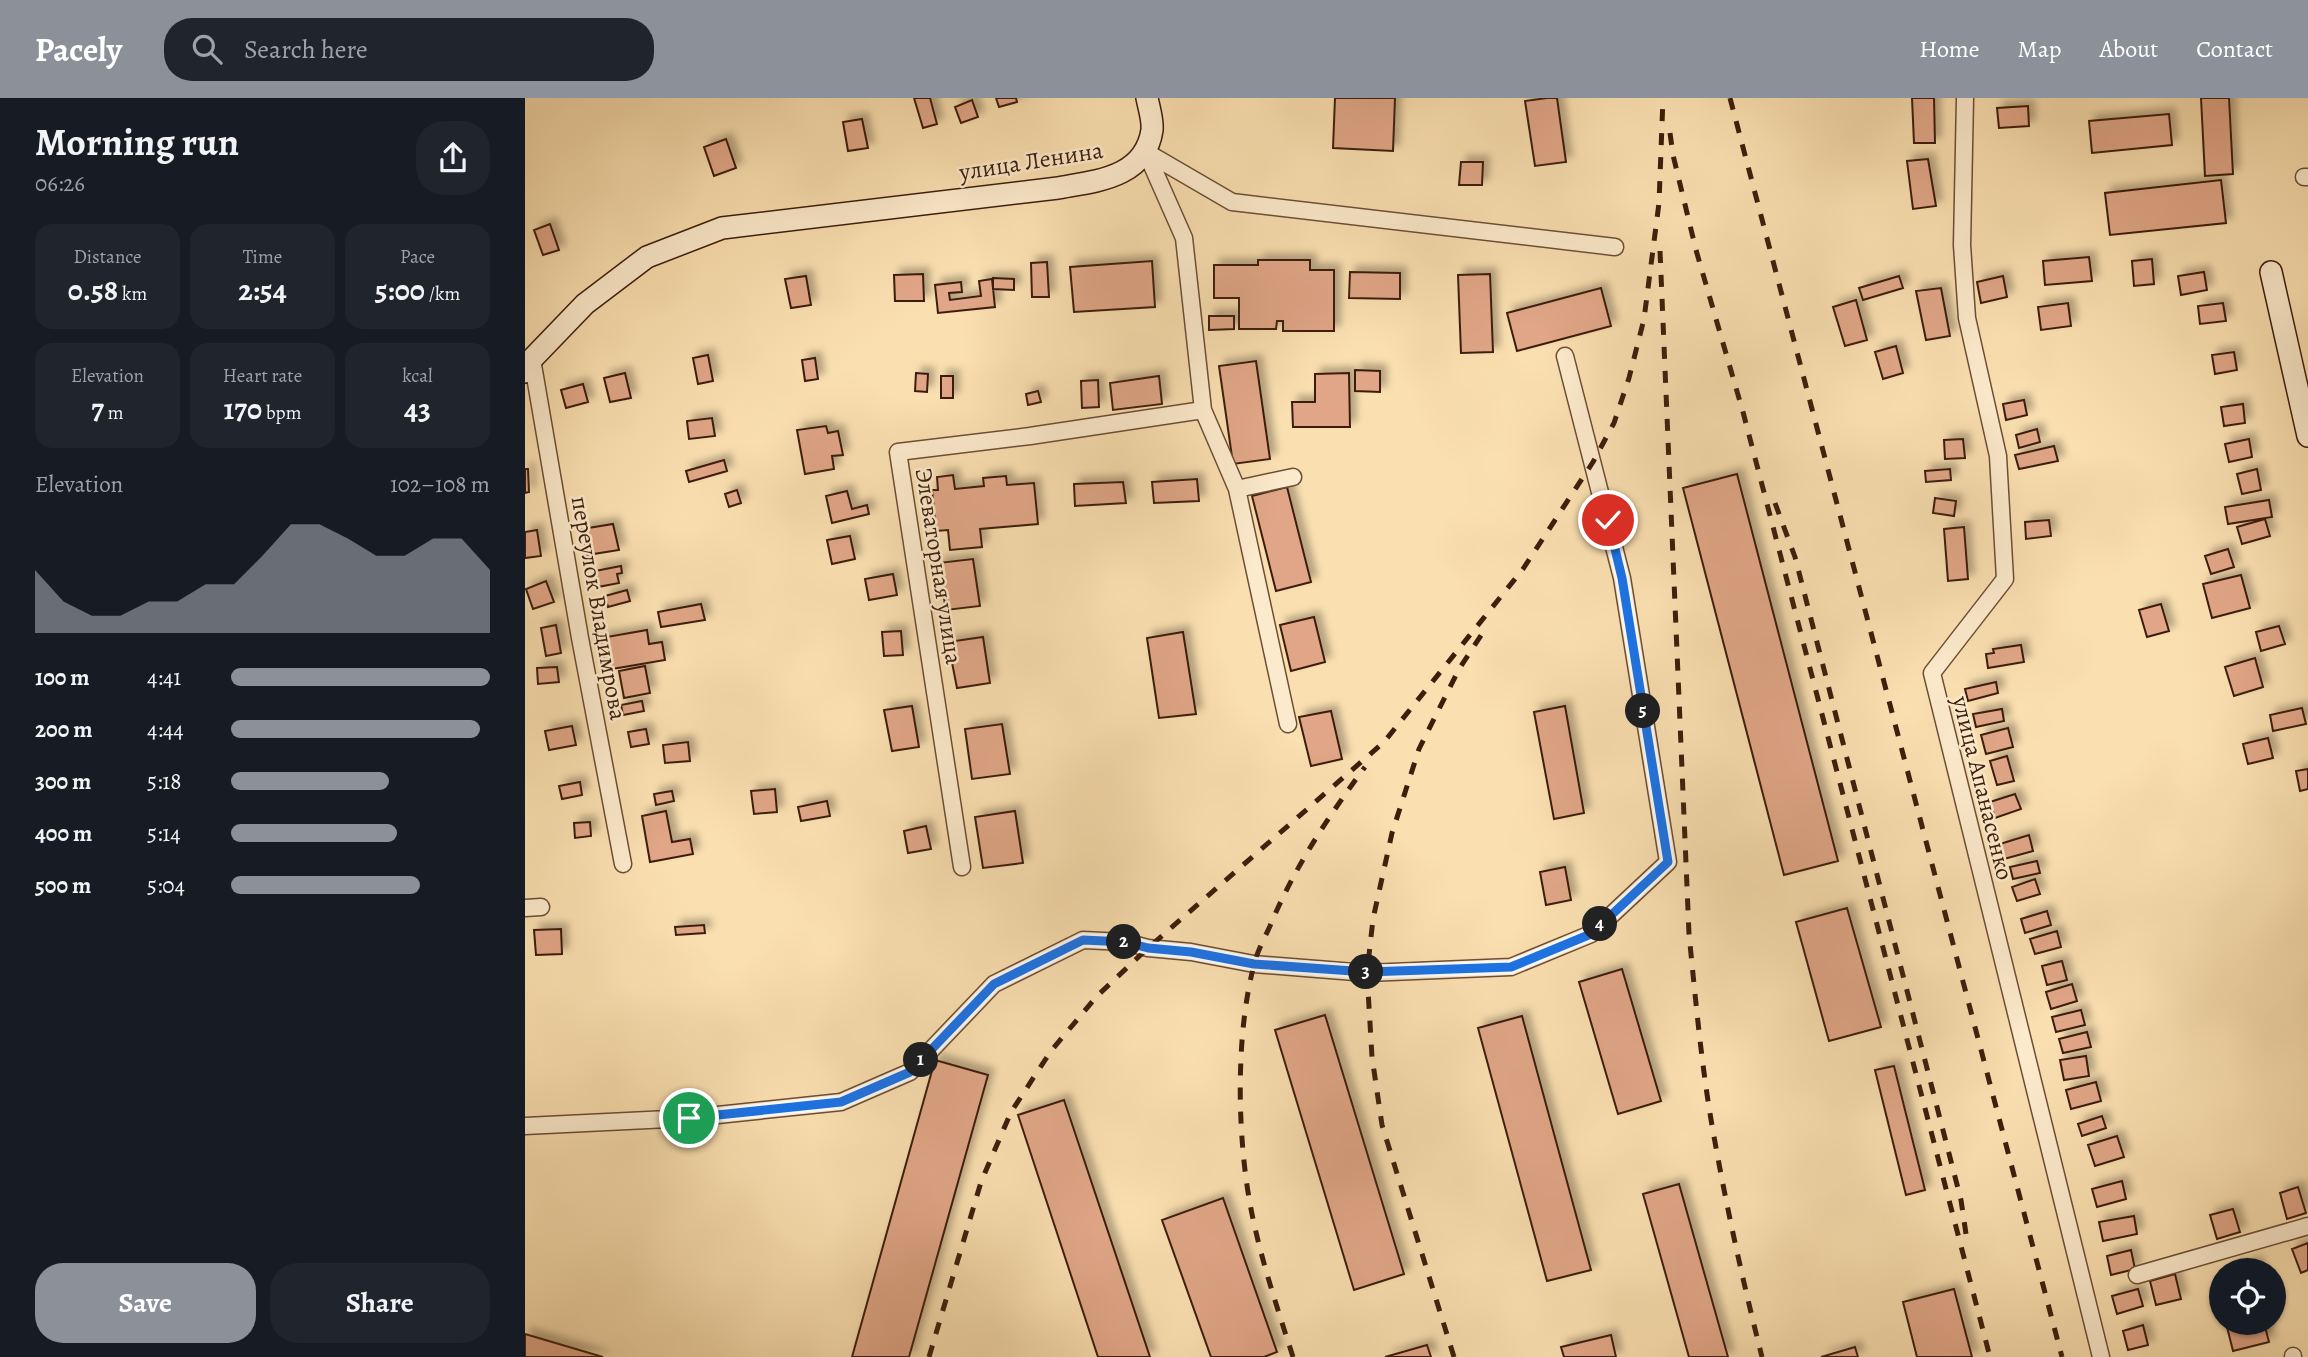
<!DOCTYPE html>
<html lang="en">
<head>
<meta charset="utf-8">
<style>
  :root { --surface:#171b24; --page:#20242c; --text:#f1f3f6; --muted:#9ea1a6; --accent:#8c9099 }
  body { margin:0; font-family:Alegreya,serif; background:var(--page); color:var(--text); height:100vh; display:flex; flex-direction:column; font-size:26px; white-space:nowrap }
  * { box-sizing:border-box; margin:0 }
  p { font-size:23px; color:var(--muted) }
  .icon { flex:none; width:38px; height:38px; fill:none; stroke:currentColor; stroke-width:2; stroke-linecap:round; stroke-linejoin:round }
  .map { position:relative; flex:1; overflow:hidden }
  .drawer { display:flex; flex-direction:column; background:var(--surface); width:525px }
  .drawer>* { flex:none }
  .controls { position:absolute; left:1684px; top:1160px; display:grid; gap:14px }
  .controls a { display:grid; place-items:center; width:77px; height:77px; border-radius:50%; background:var(--surface); box-shadow:0 2px 5px #0004; font-size:35px }
  .pin { position:absolute; display:grid; place-items:center; width:60px; height:60px; color:#fff; margin:-30px; border:4px solid #fff; border-radius:50%; box-shadow:0 2px 7px #0007 }
  .km { position:absolute; width:35px; height:35px; margin:-18px; border-radius:50%; background:#222; color:#fff; font-size:19px; line-height:35px; text-align:center }
  .round { display:grid; place-items:center; flex:none; width:74px; height:74px; border-radius:28px; background:var(--page) }
  .overview { display:flex; align-items:center; justify-content:space-between; height:119px; padding:0 35px }
  h1 { font-size:38px; font-weight:700; line-height:52px }
  .figures { display:grid; grid-template-columns:repeat(3,1fr); gap:10px; height:119px; padding:7px 35px }
  .figures div { display:grid; align-content:center; border-radius:18px; background:var(--page); text-align:center }
  .figures b { font-size:30px; font-weight:700 }
  .figures small { font-size:19px; font-weight:400 }
  .figures p { font-size:19px }
  .chart { height:196px; padding:14px 35px }
  .chart p { display:flex; justify-content:space-between }
  .chart svg { width:100%; height:126px; margin-top:7px; fill:var(--accent); opacity:.7 }
  .action { display:flex; gap:14px; margin-top:auto; padding:14px 35px }
  .action a { flex:1; height:80px; border-radius:28px; background:var(--accent); color:#fff; font-size:28px; font-weight:700; line-height:80px; text-align:center }
  .action a+a { background:var(--page); color:var(--text) }
  ul { padding:0 35px; list-style:none; font-size:23px }
  li { display:grid; grid-template-columns:112px 84px 1fr; align-items:center; height:52px }
  li i { height:18px; border-radius:9px; background:var(--accent) }
  header { display:flex; align-items:center; gap:42px; box-sizing:border-box; height:98px; padding:0 35px; background:var(--accent); color:#fff }
  header strong { font-size:33px }
  nav { display:flex; gap:38px; margin-inline-start:auto; font-size:24px }
  .search { width:490px; height:63px; background:var(--page); display:flex; align-items:center; gap:18px; box-sizing:border-box; padding:0 24px; border-radius:28px; color:var(--muted); font-size:26px }
  main { display:flex; flex:1; min-height:0 }
  .map>svg:first-child { display:block }
  .building { fill:#e0a687; stroke:#3d1e0c; stroke-width:2; filter:url(#shadow) }
  .lines { fill:none; stroke-linecap:round; stroke-linejoin:round }
  .street-casing { stroke:#6c4e35; stroke-width:19 }
  .secondary-casing { stroke:#3d1e0c; stroke-width:24 }
  .street { stroke:#fceacc; stroke-width:16 }
  .secondary { stroke:#fceacc; stroke-width:21 }
  .rail { stroke:#3d1e0c; stroke-width:5; stroke-dasharray:12 12; stroke-linecap:butt }
  .route-casing { stroke:#fff; stroke-width:14 }
  .route { stroke:#1a73e8; stroke-width:9 }
  .labels { text-anchor:middle; dominant-baseline:central; stroke-width:5; stroke-linejoin:round; paint-order:stroke }
  .street-label { font-size:24px; fill:#3d1e0c; stroke:#fceacc }
</style>
</head>
<body>
<header>
<strong>Pacely</strong>
<div class="search"><svg class="icon" aria-label="search" viewBox="0 0 24 24"><circle cx="10" cy="10" r="6"/><path d="M15 15l6 6"/></svg>Search here</div>
<nav><a>Home</a><a>Map</a><a>About</a><a>Contact</a></nav>
</header>
<main>
<section class="drawer">
<div class="overview"><div><h1>Morning run</h1><p>06:26</p></div><a class="round"><svg class="icon" aria-label="share" viewBox="0 0 24 24"><path d="M12 15V3M7 8l5-5 5 5M5 13v7h14v-7"/></svg></a></div>
<div class="figures">
<div><p>Distance</p><b>0.58<small> km</small></b></div>
<div><p>Time</p><b>2:54</b></div>
<div><p>Pace</p><b>5:00<small> /km</small></b></div>
</div>
<div class="figures">
<div><p>Elevation</p><b>7<small> m</small></b></div>
<div><p>Heart rate</p><b>170<small> bpm</small></b></div>
<div><p>kcal</p><b>43</b></div>
</div>
<div class="chart"><p><span>Elevation</span>102–108 m</p>
<svg viewBox="0 0 160 44" preserveAspectRatio="none"><path d="M0 44V22L10 33L20 38L30 38L40 33L50 33L60 27L70 27L80 17L90 6L100 6L110 11L120 17L130 17L140 11L150 11L160 22V44z"/></svg>
</div>
<ul>
<li><b>100 m</b>4:41<i style="width:100%"></i></li>
<li><b>200 m</b>4:44<i style="width:96%"></i></li>
<li><b>300 m</b>5:18<i style="width:61%"></i></li>
<li><b>400 m</b>5:14<i style="width:64%"></i></li>
<li><b>500 m</b>5:04<i style="width:73%"></i></li>
</ul>
<div class="action"><a>Save</a><a>Share</a></div>
</section>
<div class="map">
<svg width="1783" height="1259" viewBox="0 0 1783 1259">
  <defs>
    <filter id="shadow"><feDropShadow dx="6" dy="-6" stdDeviation="3.5" flood-color="#0004"/></filter>
  </defs>
  <rect width="100%" height="100%" fill="#fadfb0"/>
  <filter id="stains"><feTurbulence type="fractalNoise" baseFrequency=".00286" numOctaves="4"/><feColorMatrix values="0 0 0 0 .2 0 0 0 0 .09 0 0 0 0 .02 0 0 0 .5 -.17"/></filter>
  <radialGradient id="worn" r=".72"><stop offset=".6" stop-color="#630" stop-opacity="0"/><stop offset="1" stop-color="#630" stop-opacity=".3"/></radialGradient>
  <!-- building -->
  <path class="building" d="M389 0H405L412 26 398 30Z
    M471 0H491L492 4 474 9Z
    M810 0H870L868 53 808 50Z
    M1022 0H1032L1041 64 1010 68 1000 3Z
    M1387 0H1409L1410 45H1389Z
    M1676 0H1704L1708 76 1680 78Z
    M447 2 453 19 436 25 430 9Z
    M1503 8 1504 28 1474 30 1472 10Z
    M1644 16 1647 47 1567 55 1564 23Z
    M337 21 343 50 323 53 318 24Z
    M201 41 211 70 189 78 179 49Z
    M1403 61 1411 108 1388 111 1382 63Z
    M936 64H958L957 87H934Z
    M1696 82 1701 125 1585 137 1580 95Z
    M25 126 34 152 18 157 9 132Z
    M1564 159 1567 183 1520 187 1518 163Z
    M1627 161 1629 186 1609 188 1607 163Z
    M733 162H785V172H809V233H758V223H752L751 231H714V200H689V167H733Z
    M627 163 630 209 549 214 545 169Z
    M522 164 524 199H507L506 165Z
    M825 174 875 175V201L824 200Z
    M1679 174 1682 192 1656 197 1653 178Z
    M398 176 399 203H370L369 177Z
    M965 176 968 254 936 255 933 177Z
    M281 178 286 207 266 210 260 181Z
    M1374 178 1378 190 1338 202 1334 190Z
    M1478 178 1482 199 1456 205 1452 184Z
    M468 180 489 181V192L468 191Z
    M467 181 470 209 413 215 410 187 436 184 437 194 424 195 425 202 456 198 454 183Z
    M1076 190 1086 228 992 253 982 215Z
    M1416 190 1425 238 1401 242 1391 193Z
    M1331 202 1342 242 1320 248 1308 209Z
    M1543 205 1546 228 1516 232 1513 209Z
    M1698 205 1701 223 1675 226 1673 208Z
    M684 218H709V231L684 232Z
    M1371 248 1378 275 1358 281 1350 254Z
    M1709 254 1712 272 1690 276 1687 257Z
    M183 257 188 283 173 286 168 260Z
    M290 260 293 281 280 283 277 262Z
    M731 263 745 361 708 366 694 268Z
    M830 272 855 273V294L830 293Z
    M100 275 106 300 85 304 79 280Z
    M391 275 403 276 402 294 390 293Z
    M824 275 825 329H768L767 304H790V276Z
    M416 278H428V300H416Z
    M634 278 637 306 588 312 585 285Z
    M573 282 574 309 557 310 556 283Z
    M58 286 63 304 41 310 36 292Z
    M513 293 516 304 503 307 501 296Z
    M1499 302 1502 317 1481 322 1478 306Z
    M1718 306 1720 325 1699 328 1696 309Z
    M187 320 190 338 164 341 162 323Z
    M301 328 303 335 313 333 318 357 307 358 309 371 280 376 272 332Z
    M1512 331 1515 344 1494 350 1491 337Z
    M1438 341 1440 360 1420 361 1419 342Z
    M1724 341 1727 359 1704 364 1700 346Z
    M1529 348 1533 363 1494 371 1490 357Z
    M199 362 202 373 164 384 161 373Z
    M0 371H3L4 394 0 395Z
    M1425 371 1426 382 1401 384 1400 373Z
    M1732 371 1736 392 1717 396 1712 376Z
    M1212 376 1313 763 1259 777 1158 390Z
    M428 377 430 391 459 388 458 380 481 378 482 387 509 385 513 426 455 431 457 449 425 452 423 432 411 433 407 392H413L412 379Z
    M672 381 674 403 629 405 627 384Z
    M598 384 601 405 550 408 549 386Z
    M762 389 786 484 751 493 727 398Z
    M212 392 216 405 204 409 200 396Z
    M322 393 327 411 342 407 344 416 307 425 301 398Z
    M1410 400 1431 403 1429 418 1408 415Z
    M1744 402 1747 419 1703 426 1700 409Z
    M1740 421 1745 438 1717 446 1712 429Z
    M1524 422 1526 438 1501 441 1500 424Z
    M88 426 94 452 62 457 57 431Z
    M1439 429 1443 481 1423 483 1419 431Z
    M12 432 16 458 0 460V434Z
    M325 438 330 461 307 466 302 442Z
    M1703 451 1709 469 1686 476 1680 458Z
    M448 461 455 508 421 512 413 465Z
    M96 468 97 475 92 476 94 485 73 489 70 473Z
    M368 476 372 497 344 502 340 481Z
    M1716 477 1725 510 1687 520 1678 486Z
    M21 483 29 504 8 511 1 491Z
    M102 492 105 503 83 509 80 498Z
    M176 506 180 522 136 529 133 514Z
    M1636 506 1644 533 1622 539 1614 512Z
    M789 519 800 564 766 573 755 527Z
    M31 527 36 555 21 558 16 530Z
    M1754 528 1760 546 1736 553 1731 534Z
    M122 532 124 546 137 544 140 562 81 572 76 540Z
    M376 533 378 557 359 558 357 534Z
    M658 534 671 616 634 620 622 540Z
    M458 539 465 585 432 590 423 544Z
    M1496 547 1499 564 1463 570 1461 556 1469 555 1468 551Z
    M1730 560 1738 589 1709 598 1700 569Z
    M120 568 125 595 99 600 94 573Z
    M32 569 34 584 13 586 12 570Z
    M1471 584 1473 595 1443 603 1440 591Z
    M117 603 119 613 98 617 96 607Z
    M387 608 394 649 367 653 359 612Z
    M1040 608 1059 715 1029 721 1009 614Z
    M1777 610 1781 626 1748 633 1745 617Z
    M1477 611 1479 623 1451 629 1448 616Z
    M806 613 817 661 786 668 774 619Z
    M477 626 485 676 447 681 440 631Z
    M47 628 51 647 24 652 20 633Z
    M1483 630 1488 649 1461 656 1456 637Z
    M121 631 124 646 106 649 103 634Z
    M1743 640 1748 660 1723 666 1718 646Z
    M163 644 165 663 140 665 138 647Z
    M1482 658 1489 683 1472 687 1465 663Z
    M1783 671V691L1775 693 1771 673Z
    M55 684 57 697 37 701 34 688Z
    M250 691 252 714 229 716 226 693Z
    M147 693 149 703 131 707 129 696Z
    M1490 696 1496 711 1470 720 1465 704Z
    M302 703 305 718 276 723 273 709Z
    M141 713 147 744 165 741 168 756 125 764 117 718Z
    M490 713 498 765 458 770 450 719Z
    M65 724 66 738 50 740 49 725Z
    M401 728 406 751 383 755 379 733Z
    M1504 737 1508 753 1479 761 1475 746Z
    M1512 763 1515 775 1488 781 1485 769Z
    M1040 769 1046 802 1021 807 1015 774Z
    M1510 781 1515 796 1492 803 1487 789Z
    M1322 810 1356 929 1304 943 1271 824Z
    M1522 813 1526 827 1500 835 1496 821Z
    M179 827 180 835 151 837 150 829Z
    M36 831 37 856 11 857 9 832Z
    M1532 833 1536 849 1510 856 1505 841Z
    M1537 863 1542 882 1522 887 1517 868Z
    M1097 871 1136 1003 1093 1016 1054 884Z
    M1547 886 1552 903 1526 911 1521 894Z
    M1556 912 1560 927 1531 934 1527 919Z
    M800 917 879 1176 829 1192 750 932Z
    M997 918 1066 1172 1022 1183 953 930Z
    M1562 934 1566 949 1538 955 1534 941Z
    M1561 958 1564 978 1539 982 1535 962Z
    M410 962 463 977 384 1259H327Z
    M1369 968 1400 1092 1381 1097 1350 972Z
    M1571 984 1576 1003 1546 1011 1541 992Z
    M539 1002 625 1259H573L493 1017Z
    M1577 1018 1581 1030 1557 1038 1553 1026Z
    M1592 1038 1599 1059 1570 1068 1563 1047Z
    M1597 1083 1601 1101 1572 1109 1567 1091Z
    M1154 1086 1203 1259H1164L1118 1096Z
    M1773 1089 1781 1115 1762 1121 1755 1095Z
    M698 1100 752 1254 739 1259H686L637 1122Z
    M1708 1111 1715 1134 1692 1141 1685 1117Z
    M1609 1118 1612 1136 1578 1143 1574 1124Z
    M1783 1145V1172L1776 1175 1767 1151Z
    M1606 1152 1610 1171 1586 1177 1582 1158Z
    M1731 1164 1734 1172H1705Z
    M1650 1176 1656 1201 1631 1207 1625 1183Z
    M1429 1191 1447 1259H1392L1378 1204Z
    M1613 1191 1618 1208 1592 1216 1587 1198Z
    M1701 1225H1739L1744 1244 1708 1253Z
    M1618 1227 1623 1247 1603 1252 1598 1233Z
    M0 1236 78 1259H0Z
    M1086 1237 1091 1259H1039L1036 1249Z
    M902 1247 906 1259H860Z
    M1330 1249 1333 1259H1296Z"/>
  <g class="lines">
    <defs>
      <path id="street" d="M1440 0 1437 147 1442 220 1473 358 1480 481 1407 575 1576 1259
        M621 54 707 104 1090 149
        M621 54 659 140 678 312 712 391 768 379
        M1779 79H1783
        M7 261 55 540 98 766
        M712 391 763 626
        M437 769 373 354 505 338 678 312
        M0 810 16 809
        M0 1028 164 1020 316 1004 385 974 469 886 558 842 600 844 623 850 666 854 729 866 842 875 986 869 1066 836 1143 764 1097 480 1040 258
        M1612 1177 1783 1128
        M1768 1258V1259"/>
      <path id="secondary" d="M1746 174 1783 338
        M0 274 7 261 60 206 122 159 197 130 533 90C571 83 620 80 627 32 628 22 624 10 622 0"/>
    </defs>
    <!-- street casing -->
    <use href="#street" class="street-casing"/>
    <!-- secondary casing -->
    <use href="#secondary" class="secondary-casing"/>
    <!-- street -->
    <use href="#street" class="street"/>
    <!-- secondary -->
    <use href="#secondary" class="secondary"/>
    <!-- rail -->
    <path class="rail" d="M1205 0 1537 1259
      M1145 35 1148 57 1171 152 1218 314 1465 1259
      M1135 153 1164 836C1171 905 1177 975 1190 1044 1203 1116 1219 1188 1237 1259
      M1250 405 1270 459 1436 1102 1441 1136
      M404 1259 456 1084 486 1014 526 953 572 898 623 850 859 644 998 471 1068 364 1089 325 1104 280 1119 221 1134 105 1138 0
      M768 1259C753 1212 737 1165 727 1116 712 1043 710 939 729 867 732 854 739 841 745 828 769 770 803 719 840 669
      M929 1259 857 1027 847 959 842 875 848 821 867 735 894 651 934 571 957 536"/>
  </g>
  <g class="lines">
    <defs>
      <path id="route" d="M164 1020 316 1004 385 974 469 886 558 842 600 844 623 850 666 854 729 866 842 874 986 869 1066 836 1143 764 1097 480 1083 422"/>
    </defs>
    <!-- route casing -->
    <use href="#route" class="route-casing"/>
    <!-- route -->
    <use href="#route" class="route"/>
  </g>
  <g class="labels">
    <!-- street labels -->
    <g class="street-label">
      <text transform="translate(506 63) rotate(-9)">улица Ленина</text>
      <text transform="translate(414 468) rotate(81)">Элеваторная улица</text>
      <text transform="translate(74 510) rotate(80)">переулок Владимрова</text>
      <text transform="translate(1458 690) rotate(76)">улица Апанасенко</text>
    </g>
  </g>
  <rect width="100%" height="100%" filter="url(#stains)"/>
  <rect width="100%" height="100%" fill="url(#worn)"/>
</svg>
<div class="controls">
<a><svg class="icon" aria-label="locate" viewBox="0 0 24 24"><circle cx="12" cy="12" r="6"/><path d="M12 2v4M12 18v4M2 12h4M18 12h4"/></svg></a>
</div>
<div class="pin" style="left:164px;top:1020px;background:#1e9e55"><svg class="icon" aria-label="arrive" viewBox="0 0 24 24"><path d="M6 21V4h12l-3 4 3 4H6"/></svg></div>
<div class="pin" style="left:1083px;top:422px;background:#d93025"><svg class="icon" aria-label="check" viewBox="0 0 24 24"><path d="M5 12l5 5 9-10"/></svg></div>
<b class="km" style="left:396px;top:962px">1</b>
<b class="km" style="left:599px;top:844px">2</b>
<b class="km" style="left:841px;top:874px">3</b>
<b class="km" style="left:1075px;top:826px">4</b>
<b class="km" style="left:1118px;top:613px">5</b>
</div>
</main>
</body>
</html>
